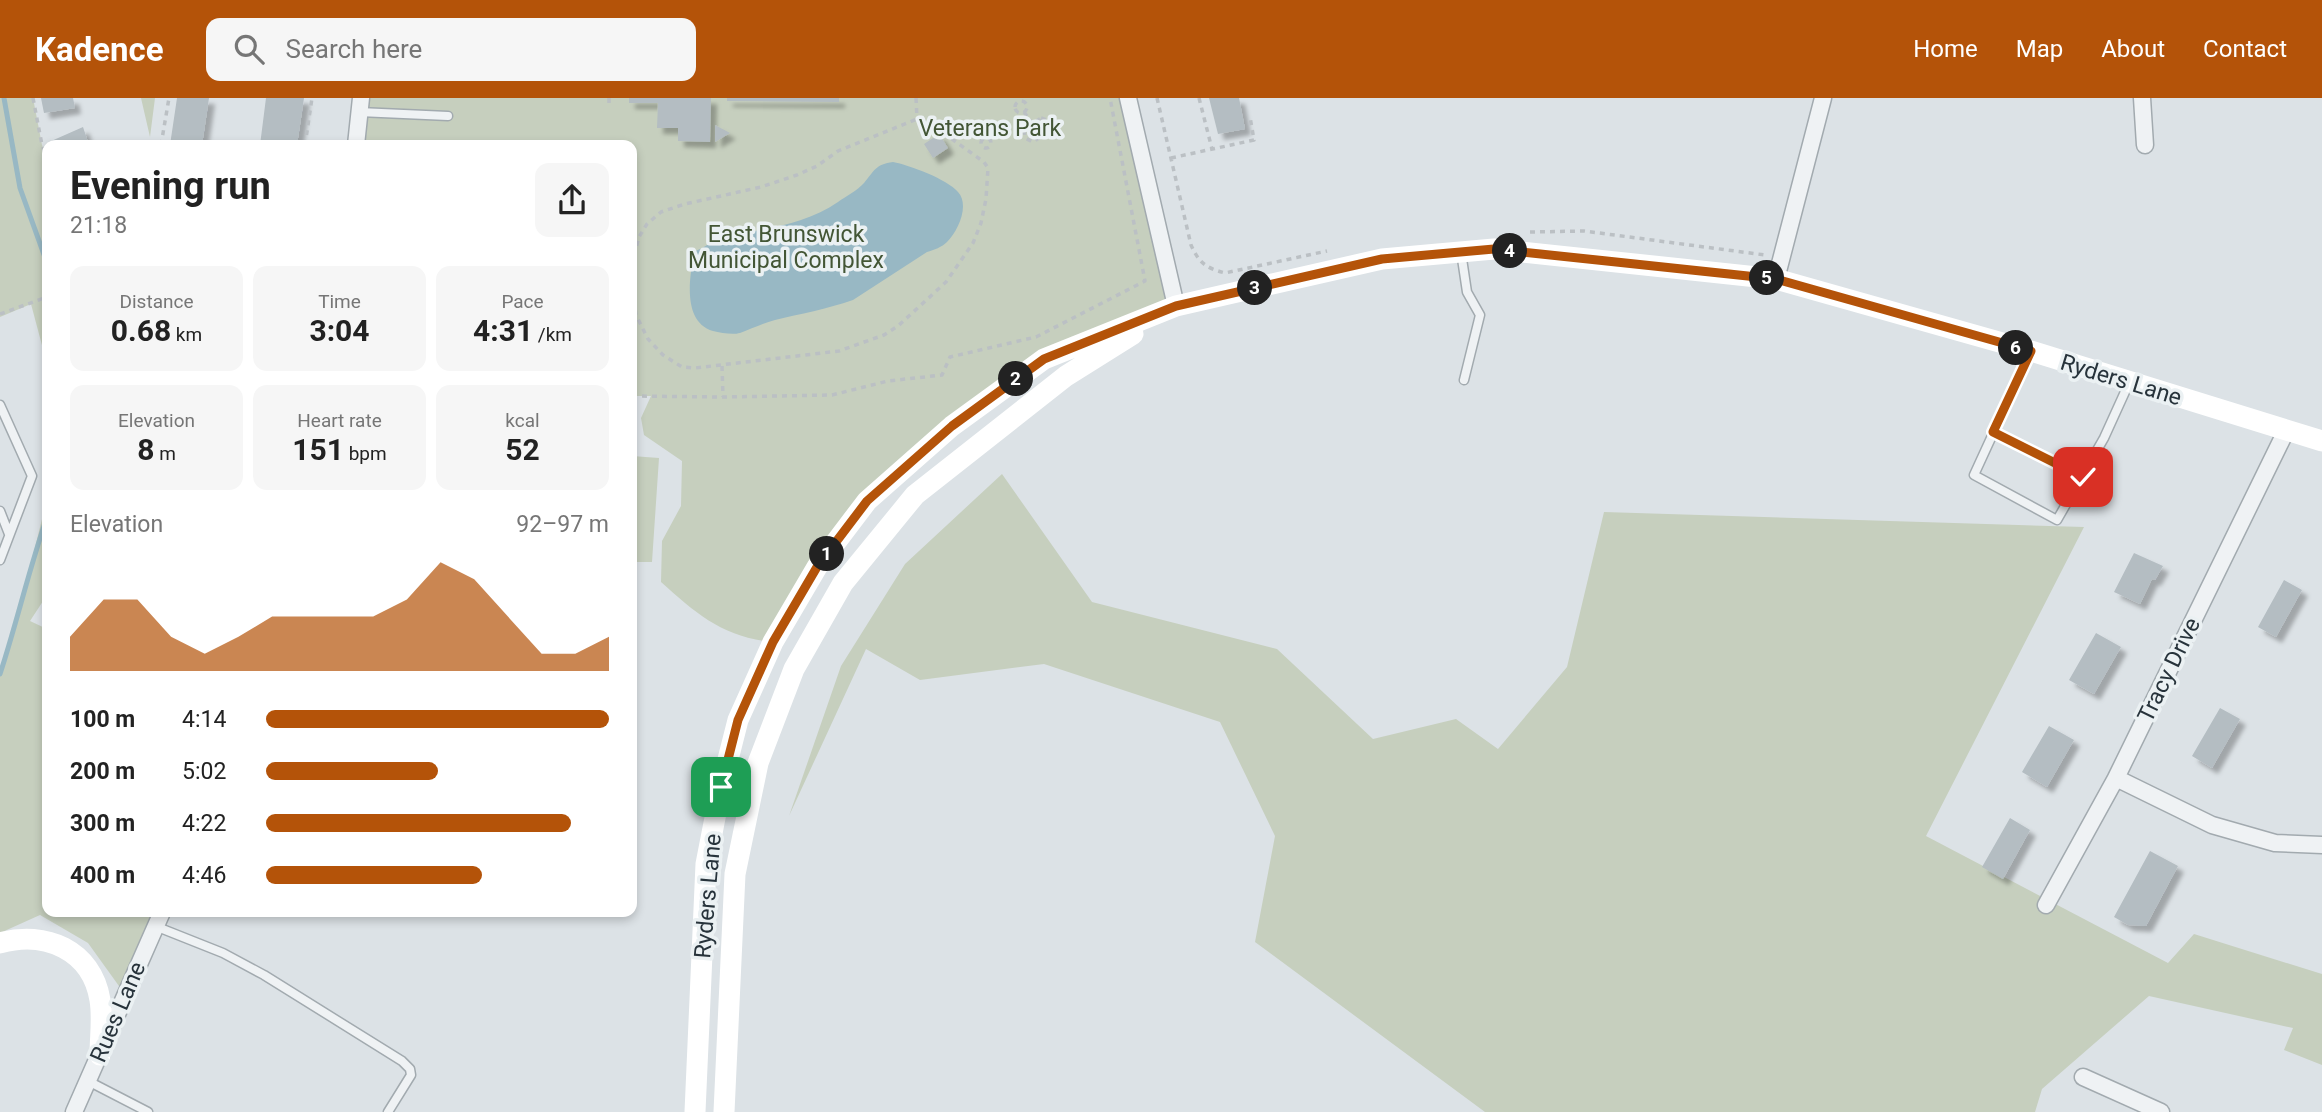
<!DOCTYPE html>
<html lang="en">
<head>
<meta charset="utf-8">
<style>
  :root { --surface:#fff; --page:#f6f6f6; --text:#222; --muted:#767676; --accent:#b45309 }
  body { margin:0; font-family:Roboto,sans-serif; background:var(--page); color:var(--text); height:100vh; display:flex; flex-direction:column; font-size:26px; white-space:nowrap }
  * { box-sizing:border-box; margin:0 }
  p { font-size:23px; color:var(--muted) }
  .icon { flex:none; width:38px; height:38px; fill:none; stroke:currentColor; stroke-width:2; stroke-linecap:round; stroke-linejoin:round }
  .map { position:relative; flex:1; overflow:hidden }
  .drawer { position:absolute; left:42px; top:42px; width:595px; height:777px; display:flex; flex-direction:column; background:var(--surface); border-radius:14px; box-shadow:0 4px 10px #0003 }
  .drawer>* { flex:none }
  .pin { position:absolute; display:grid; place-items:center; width:60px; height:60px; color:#fff; margin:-30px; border-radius:14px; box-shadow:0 4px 10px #0006 }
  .km { position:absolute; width:35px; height:35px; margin:-18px; border-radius:50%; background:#222; color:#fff; font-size:19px; line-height:35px; text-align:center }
  .round { display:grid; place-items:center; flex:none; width:74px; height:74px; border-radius:14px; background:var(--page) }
  .summary { display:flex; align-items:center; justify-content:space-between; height:119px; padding:0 28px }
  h1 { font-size:38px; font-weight:700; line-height:52px }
  .metrics { display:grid; grid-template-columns:repeat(3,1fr); gap:10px; height:119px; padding:7px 28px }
  .metrics div { display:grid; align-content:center; border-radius:14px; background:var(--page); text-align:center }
  .metrics b { font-size:30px; font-weight:700 }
  .metrics small { font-size:19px; font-weight:400 }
  .metrics p { font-size:19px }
  .chart { height:196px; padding:14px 28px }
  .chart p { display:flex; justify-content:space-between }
  .chart svg { width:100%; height:126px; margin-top:7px; fill:var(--accent); opacity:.7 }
  ul { padding:0 28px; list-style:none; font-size:23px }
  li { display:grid; grid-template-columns:112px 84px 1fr; align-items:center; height:52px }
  li i { height:18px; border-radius:9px; background:var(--accent) }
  header { display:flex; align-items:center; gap:42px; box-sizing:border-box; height:98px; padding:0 35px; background:var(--accent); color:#fff }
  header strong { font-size:33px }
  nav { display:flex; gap:38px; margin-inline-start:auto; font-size:24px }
  .search { width:490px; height:63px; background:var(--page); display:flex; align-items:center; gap:18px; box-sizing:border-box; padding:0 24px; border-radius:14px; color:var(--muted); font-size:26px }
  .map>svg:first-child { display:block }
  .green { fill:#c6cfbe }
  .water { fill:#98b8c4 }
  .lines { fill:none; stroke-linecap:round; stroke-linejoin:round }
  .stream { stroke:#98b8c4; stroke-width:5 }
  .building { fill:#b4bdc2; filter:url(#shadow) }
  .service-casing { stroke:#a2aaaf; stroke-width:11 }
  .minor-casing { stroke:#a2aaaf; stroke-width:19 }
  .path { stroke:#bbc0c4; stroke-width:3.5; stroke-dasharray:5 5; stroke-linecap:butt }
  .service { stroke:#eff2f4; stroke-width:8 }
  .minor { stroke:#eff2f4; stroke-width:16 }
  .secondary { stroke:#fff; stroke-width:21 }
  .route-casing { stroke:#fff; stroke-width:14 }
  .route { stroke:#b45309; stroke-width:9 }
  .labels { text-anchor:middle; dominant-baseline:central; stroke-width:7; stroke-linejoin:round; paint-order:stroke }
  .park-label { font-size:23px; fill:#435635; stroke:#ebf1f3 }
  .street-label { font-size:23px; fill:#27333b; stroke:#ebf1f3 }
</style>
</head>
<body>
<header>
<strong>Kadence</strong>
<div class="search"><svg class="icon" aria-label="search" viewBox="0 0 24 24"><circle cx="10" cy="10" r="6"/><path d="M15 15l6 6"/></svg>Search here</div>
<nav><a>Home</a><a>Map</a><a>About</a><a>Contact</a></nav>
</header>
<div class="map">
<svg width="2322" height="1014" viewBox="0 0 2322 1014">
  <defs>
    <filter id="shadow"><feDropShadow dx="6" dy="6" stdDeviation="2" flood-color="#0004"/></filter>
  </defs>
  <rect width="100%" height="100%" fill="#dce2e6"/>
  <!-- green -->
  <path class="green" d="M0 0H33L42 47 47 61V266L31 206 0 219Z
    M141 0H155L150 39Z
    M361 0H1128L1176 208 1044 261 867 403 773 544C722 539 697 516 661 484L662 443 681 408 682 363 644 337 641 320 651 298H632V47H356Z
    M632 358 659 360 652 464H632Z
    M1002 376 1092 504 1277 551 1373 641 1456 621 1498 651 1567 569 1604 414 2084 429 1926 738 2168 865 2194 836 2322 876V967L2284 952 2293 930 2149 898 2042 991 2035 1014H1485L1255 844 1275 738 1220 624 1044 566 920 582 866 551 789 718 841 568 905 466Z
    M47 401V497L30 523 47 531V814H162L124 895 88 845 40 817 0 835V576L15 530Z"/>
  <!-- water -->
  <path class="water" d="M893 64C909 67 947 81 958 94 970 107 958 133 947 144 942 149 934 152 927 154L853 202C827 211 800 216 775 222 763 225 751 231 740 235 733 237 721 235 713 233 682 224 689 178 695 153 703 151 707 146 714 143 721 141 728 139 735 137 772 129 806 126 838 104 846 98 857 93 864 85 874 73 876 66 893 64Z"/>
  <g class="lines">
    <!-- stream -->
    <path class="stream" d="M4 0 20 90 47 165
      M0 576C17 524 29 471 47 419"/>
  </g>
  <!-- building -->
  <path class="building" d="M41 0H73L75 10 44 15Z
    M177 0H209L202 47H170Z
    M266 0H304L297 47H260Z
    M629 0H711L710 44 678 43V30H657L658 5H629Z
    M727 0H839V4L727 3Z
    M1209 0H1239L1245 31 1218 36Z
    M715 27 730 35 715 44Z
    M83 29 89 47H50L49 44Z
    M939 36 948 50 933 60 924 46Z
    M2134 455 2163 468 2155 482 2152 481 2140 506 2114 494Z
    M2284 482 2302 492 2276 539 2258 529Z
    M2096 535 2121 549 2094 596 2069 582Z
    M2220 610 2240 621 2212 670 2192 658Z
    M2049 628 2074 642 2047 689 2022 674Z
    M2010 720 2030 732 2003 781 1982 769Z
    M2150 753 2178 768 2146 828 2128 827 2114 819Z"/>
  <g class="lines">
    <defs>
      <path id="service" d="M359 14 448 18
        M1461 154 1467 194 1480 217 1464 282
        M2031 253 1974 377 2057 422 2104 340 2129 285
        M0 307 32 378 0 462
        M1993 334 2083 379
        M0 413 9 436
        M155 828 223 855 264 877 402 963 410 971 411 977 388 1014
        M88 983 148 1014"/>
      <path id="minor" d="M1128 0 1176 208
        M2142 0 2145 47
        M356 47 361 0
        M1776 181 1823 0
        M2116 680 2212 727 2275 745 2322 747
        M2046 807 2116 680 2286 333
        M2083 979 2161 1014
        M74 1014 162 814"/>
    </defs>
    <!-- service casing -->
    <use href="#service" class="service-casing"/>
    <!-- minor casing -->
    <use href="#minor" class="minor-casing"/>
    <!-- path -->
    <path class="path" d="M33 0 42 47 47 61
      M916 0 917 21
      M1157 0 1191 147C1199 165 1206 170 1225 175L1327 153
      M1199 0 1212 51
      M1015 9a6 6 0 1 1 12 0a6 6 0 1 1-12 0Z
      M609 5V0
      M1024 14 1032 25
      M1041 20 1049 23V33L1033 44 1025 40 1024 31Z
      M917 21 942 34 984 64 988 70 986 101 981 125 973 145 946 184 898 228 884 237 839 253 695 270 682 269 663 257 648 241 636 217 634 201 635 154 639 139 647 126 661 114 685 106 761 89 797 77 817 68 838 53Z
      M981 45a5 5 0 1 1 10 0a5 5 0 1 1-10 0Z
      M161 47 169 0
      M305 47 312 0
      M1171 60 1254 42 1250 19
      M1530 134 1584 133 1765 157
      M0 216 47 199
      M722 268 723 299
      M632 298 723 299 832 297 888 283 942 277 950 259 1036 239 1145 183 1110 0"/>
    <!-- service -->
    <use href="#service" class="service"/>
    <!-- minor -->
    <use href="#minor" class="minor"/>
    <!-- secondary -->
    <path class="secondary" d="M0 845C45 832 92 852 100 902 103 920 100 939 100 957
      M695 1014 706 766 721 689 738 622 773 544 817 469 867 403 952 328 1044 261 1176 208 1382 161 1494 151 1776 181 2031 253 2322 343
      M724 1014 735 776 758 665 794 571 843 485 915 397 1066 278 1133 236"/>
  </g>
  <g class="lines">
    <defs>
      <path id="route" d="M721 689 738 622 773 544 817 469 867 403 952 328 1044 261 1176 208 1382 161 1494 151 1776 181 2031 253 1993 334 2083 379"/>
    </defs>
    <!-- route casing -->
    <use href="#route" class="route-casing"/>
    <!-- route -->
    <use href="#route" class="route"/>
  </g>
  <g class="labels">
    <!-- park labels -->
    <g class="park-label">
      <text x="990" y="30">Veterans Park</text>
      <text x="786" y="136">East Brunswick<tspan x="786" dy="26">Municipal Complex</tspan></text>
    </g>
    <!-- street labels -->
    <g class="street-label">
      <text transform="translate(2121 282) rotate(17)">Ryders Lane</text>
      <text transform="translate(2169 572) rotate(-64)">Tracy Drive</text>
      <text transform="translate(708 798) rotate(-85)">Ryders Lane</text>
      <text transform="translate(118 914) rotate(-67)">Rues Lane</text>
    </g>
  </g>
</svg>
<div class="pin" style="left:721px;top:689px;background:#1e9e55"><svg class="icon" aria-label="arrive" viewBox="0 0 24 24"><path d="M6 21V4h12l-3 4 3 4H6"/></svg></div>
<div class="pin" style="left:2083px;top:379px;background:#d93025"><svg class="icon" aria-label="check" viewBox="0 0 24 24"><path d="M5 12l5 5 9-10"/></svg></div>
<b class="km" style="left:827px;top:456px">1</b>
<b class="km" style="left:1016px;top:281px">2</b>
<b class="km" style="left:1255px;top:190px">3</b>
<b class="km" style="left:1510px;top:153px">4</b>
<b class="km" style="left:1767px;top:180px">5</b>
<b class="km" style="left:2016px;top:250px">6</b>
<section class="drawer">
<div class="summary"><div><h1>Evening run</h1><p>21:18</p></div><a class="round"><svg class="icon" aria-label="share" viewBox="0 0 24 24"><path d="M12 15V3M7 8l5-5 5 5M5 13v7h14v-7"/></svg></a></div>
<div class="metrics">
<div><p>Distance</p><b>0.68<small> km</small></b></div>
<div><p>Time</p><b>3:04</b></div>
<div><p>Pace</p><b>4:31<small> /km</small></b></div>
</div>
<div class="metrics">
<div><p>Elevation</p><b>8<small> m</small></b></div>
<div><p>Heart rate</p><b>151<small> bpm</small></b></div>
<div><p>kcal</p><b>52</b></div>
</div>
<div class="chart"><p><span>Elevation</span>92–97 m</p>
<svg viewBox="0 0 160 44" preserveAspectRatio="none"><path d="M0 44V32L10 19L20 19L30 32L40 38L50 32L60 25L70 25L80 25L90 25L100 19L110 6L120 12L130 25L140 38L150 38L160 32V44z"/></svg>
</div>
<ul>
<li><b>100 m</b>4:14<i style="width:100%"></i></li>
<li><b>200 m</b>5:02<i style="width:50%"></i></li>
<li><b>300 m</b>4:22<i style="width:89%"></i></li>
<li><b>400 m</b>4:46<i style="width:63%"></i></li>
</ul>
</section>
</div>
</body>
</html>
